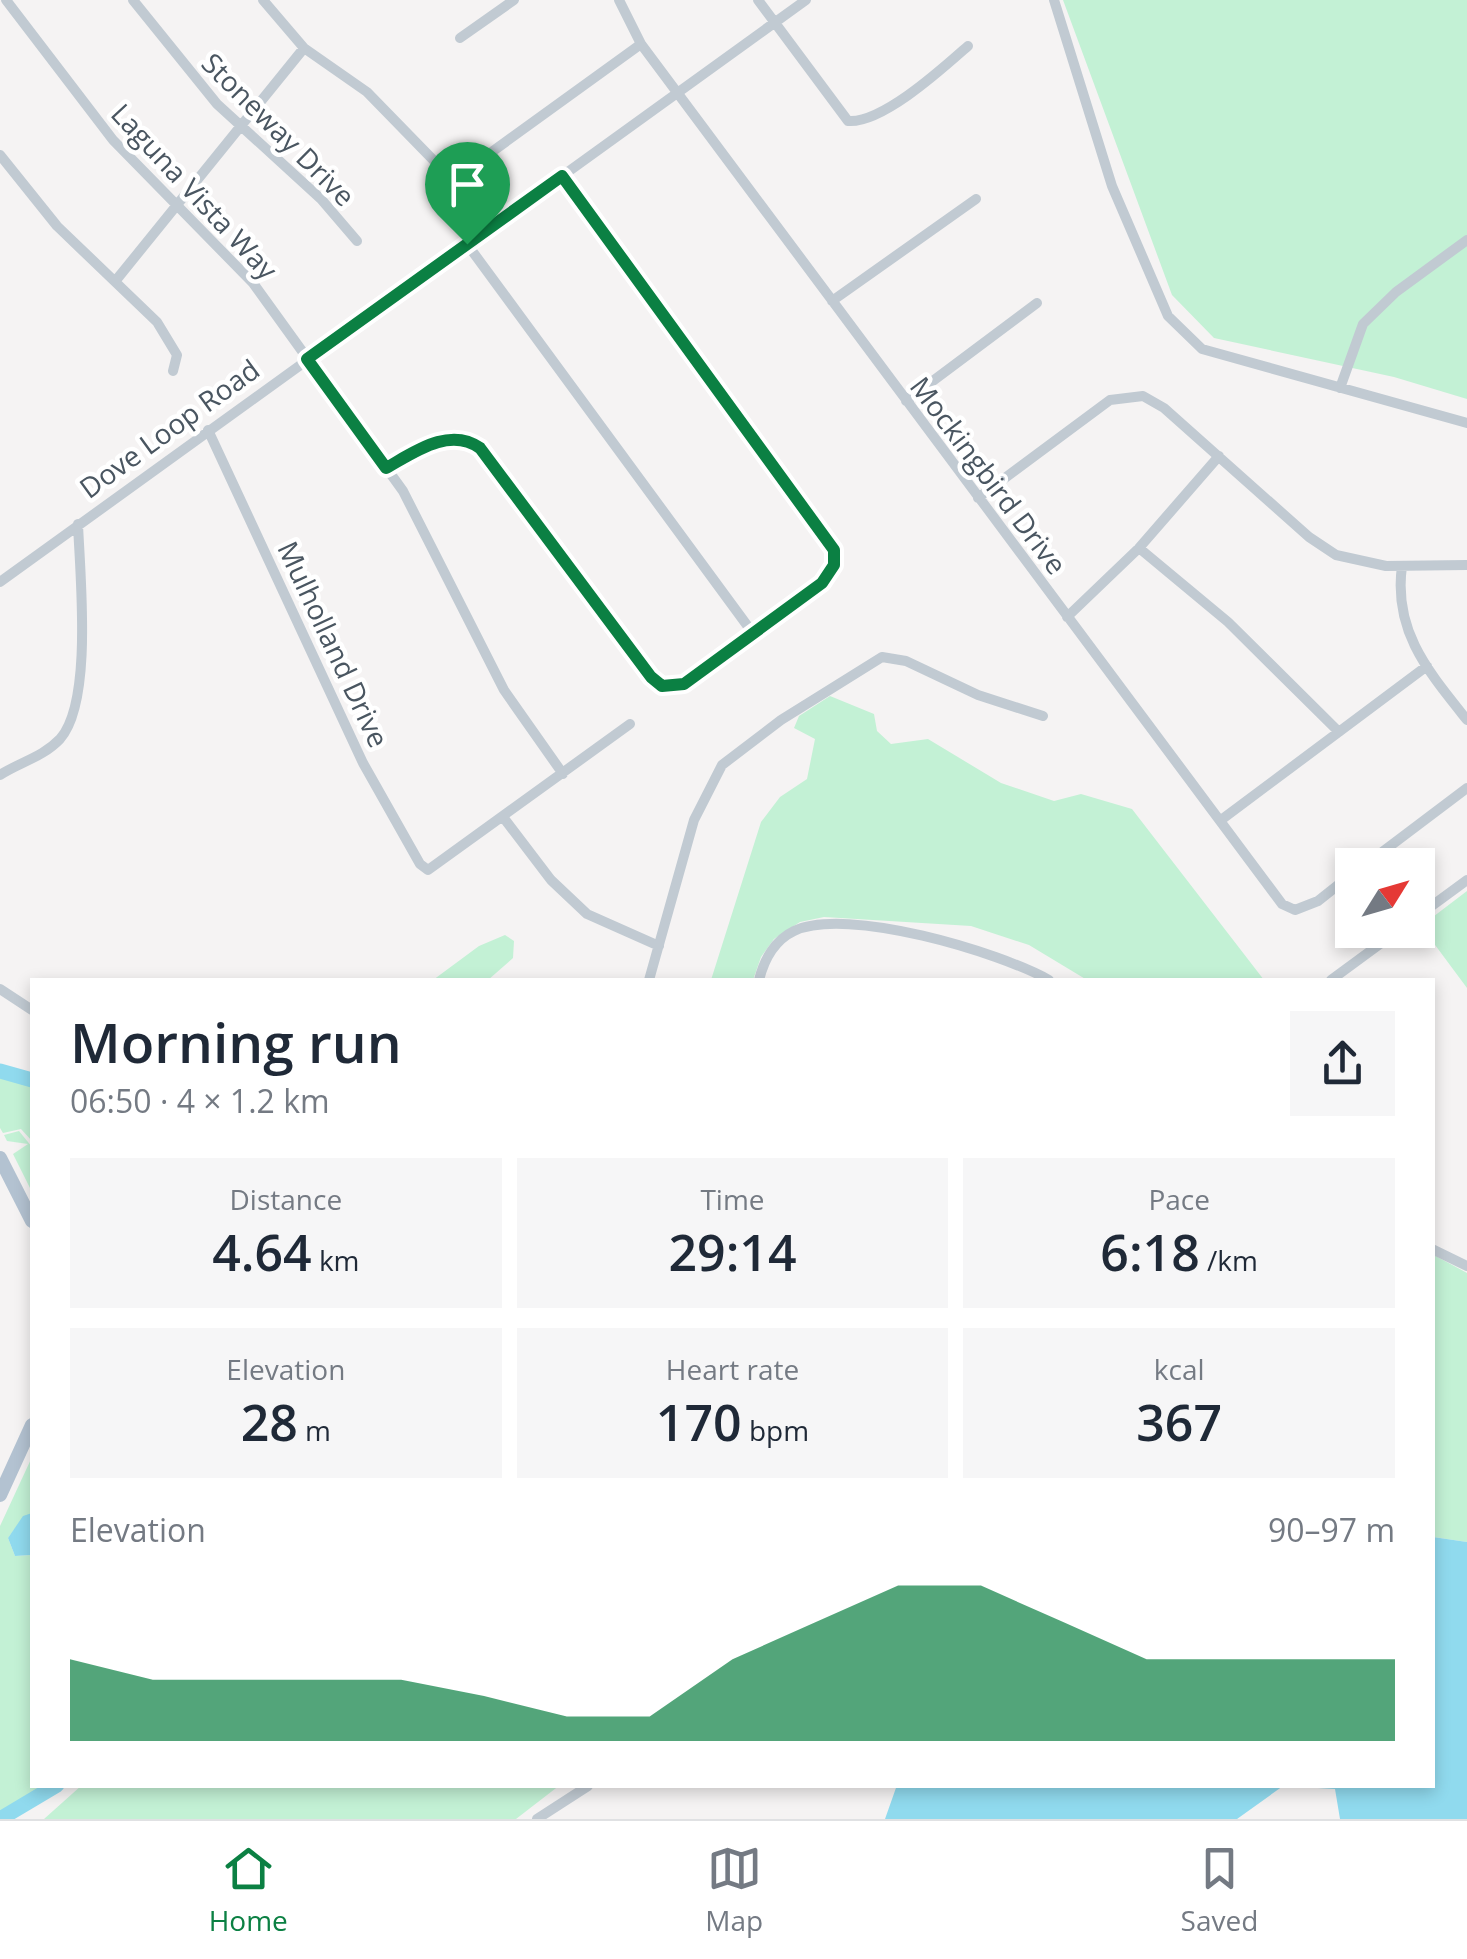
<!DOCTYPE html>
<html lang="en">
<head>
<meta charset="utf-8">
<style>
  :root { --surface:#fff; --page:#f6f6f7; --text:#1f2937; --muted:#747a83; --line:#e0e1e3; --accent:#0b8043 }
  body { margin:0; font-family:"Open Sans",sans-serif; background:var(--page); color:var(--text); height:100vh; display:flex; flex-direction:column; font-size:38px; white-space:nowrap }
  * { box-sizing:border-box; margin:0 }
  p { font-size:32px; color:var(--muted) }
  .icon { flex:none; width:55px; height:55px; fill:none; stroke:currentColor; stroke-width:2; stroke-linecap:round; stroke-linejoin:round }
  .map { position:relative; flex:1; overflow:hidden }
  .sheet { position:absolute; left:30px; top:978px; width:1405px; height:810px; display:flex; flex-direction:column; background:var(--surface); border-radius:0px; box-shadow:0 5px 15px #0003 }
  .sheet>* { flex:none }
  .needle { width:65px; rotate:53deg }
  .buttons { position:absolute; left:1335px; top:848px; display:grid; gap:20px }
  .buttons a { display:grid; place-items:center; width:100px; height:100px; border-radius:0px; background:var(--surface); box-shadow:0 5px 15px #0003; font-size:50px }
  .pin { position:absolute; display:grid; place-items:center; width:85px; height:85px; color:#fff; margin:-102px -42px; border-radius:50% 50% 50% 0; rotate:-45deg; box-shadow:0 0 10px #0007 }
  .pin .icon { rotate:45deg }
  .round { display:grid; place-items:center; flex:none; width:105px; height:105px; border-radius:0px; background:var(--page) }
  .summary { display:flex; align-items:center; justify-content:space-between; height:170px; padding:0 40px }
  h1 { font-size:55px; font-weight:600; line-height:75px }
  .figures { display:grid; grid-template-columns:repeat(3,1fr); gap:15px; height:170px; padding:10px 40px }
  .figures div { display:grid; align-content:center; border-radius:0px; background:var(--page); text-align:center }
  .figures b { font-size:50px; font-weight:600 }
  .figures small { font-size:28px; font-weight:400 }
  .figures p { font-size:28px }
  .chart { height:280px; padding:20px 40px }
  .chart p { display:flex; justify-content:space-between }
  .chart svg { width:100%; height:180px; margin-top:10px; fill:var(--accent); opacity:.7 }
  .dock { display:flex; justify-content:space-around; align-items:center; height:140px; border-top:2px solid var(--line); background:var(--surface); font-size:28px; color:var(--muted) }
  .dock a { display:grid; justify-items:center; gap:5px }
  .dock .current { color:var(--accent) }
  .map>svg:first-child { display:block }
  .green { fill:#c3f1d5 }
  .water { fill:#90daee }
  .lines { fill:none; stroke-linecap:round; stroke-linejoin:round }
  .river { stroke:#90daee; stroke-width:15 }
  .minor { stroke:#c1cad2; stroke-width:10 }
  .major { stroke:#b3c2d1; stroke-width:14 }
  .route-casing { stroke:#fff; stroke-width:20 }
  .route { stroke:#0b8043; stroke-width:12 }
  .labels { text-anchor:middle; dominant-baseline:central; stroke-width:9; stroke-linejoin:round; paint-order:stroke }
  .street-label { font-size:28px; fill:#4a5661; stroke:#fff }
</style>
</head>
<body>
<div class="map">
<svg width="1467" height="1819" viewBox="0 0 1467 1819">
  <rect width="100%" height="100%" fill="#f5f3f3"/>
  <!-- green -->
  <path class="green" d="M1063 0H1467V399L1394 377 1214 338 1172 295Z
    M830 696 874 714 877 731 891 744 928 739 1001 783 1054 801 1081 794 1132 809 1264 980H1087L1029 945 971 926 824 917 800 922 774 939 761 957 753 980H711L761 822 780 797 807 779 815 739 794 728 799 716Z
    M1467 891V988L1421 926Z
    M505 935 514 941 513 958 488 980H433L479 946Z
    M0 1073 32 1083V1141L21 1129 3 1133 0 1128Z
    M19 1131 32 1147V1192L13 1154 28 1144 7 1141 4 1135Z
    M1432 1254 1467 1273V1542L1433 1537Z
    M32 1457V1513L22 1519 8 1538 15 1556 31 1555 32 1534V1785H52L0 1812V1526Z
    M82 1785H560L516 1819H44Z"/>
  <!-- water -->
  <path class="water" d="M32 1513 31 1555 15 1556 8 1538 23 1516Z
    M1433 1537 1467 1542V1819H1340L1335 1789 1283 1786 1237 1819H885L897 1785H1432Z"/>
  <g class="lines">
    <!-- river -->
    <path class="river" d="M0 1071 32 1080
      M0 1819 57 1785"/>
    <!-- minor -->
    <path class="minor" d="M6 0 113 140 253 283 403 491 504 690 563 774
      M133 0 217 104 321 199 357 241
      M263 0 304 48 367 92 443 170 464 172 641 44
      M619 0 641 44 1282 904 1295 910 1318 901 1352 874
      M758 0 848 121C882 124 943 68 968 46
      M1054 0 1112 186 1168 316 1202 349 1467 423
      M460 38 514 0
      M0 155 57 226 157 322 177 355 173 371
      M467 244 752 632
      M117 279 304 48
      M832 301 976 199
      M1340 388 1363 324 1396 292 1467 240
      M906 401 1037 303
      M208 430 363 763 420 864 428 870 630 724
      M386 468C414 453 449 426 480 448L651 677 663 685 684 684 822 583 834 565 832 543 562 175
      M978 498 1110 400 1143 396 1164 408 1309 537 1336 555 1386 566 1467 565
      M1139 548 1228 622 1339 732
      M1402 566C1393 631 1428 671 1467 720
      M0 582 806 0
      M1067 617 1139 548 1219 456
      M0 775C20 762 43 757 60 739 93 702 80 576 78 524
      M503 817 551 880 587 914 659 946
      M1221 820 1427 666
      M1365 865 1467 788
      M1418 916 1467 880
      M649 980 694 820 722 765 781 720 882 657 906 661 978 695 1043 716
      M759 980C764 960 775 940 794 931 847 906 999 952 1049 980
      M1331 980 1399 930
      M0 989 32 1010
      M1432 1249 1467 1266
      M537 1819 588 1786"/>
    <!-- major -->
    <path class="major" d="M0 1158 32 1221
      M0 1495 32 1425"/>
  </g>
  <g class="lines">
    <defs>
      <path id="route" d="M562 176 834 550V565L822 583 684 684 662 686 651 677 480 448C449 426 413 453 386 468L307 359Z"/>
    </defs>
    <!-- route casing -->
    <use href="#route" class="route-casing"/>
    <!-- route -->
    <use href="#route" class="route"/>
  </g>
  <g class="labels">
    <!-- street labels -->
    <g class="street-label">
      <text transform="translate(279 129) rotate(45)">Stoneway Drive</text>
      <text transform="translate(195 191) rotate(47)">Laguna Vista Way</text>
      <text transform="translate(169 428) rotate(-36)">Dove Loop Road</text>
      <text transform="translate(989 475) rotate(53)">Mockingbird Drive</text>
      <text transform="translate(334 644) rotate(65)">Mulholland Drive</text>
    </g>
  </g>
</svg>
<div class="buttons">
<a><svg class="needle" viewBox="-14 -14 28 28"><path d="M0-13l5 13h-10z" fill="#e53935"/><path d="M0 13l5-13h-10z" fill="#747a83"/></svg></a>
</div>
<div class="pin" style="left:467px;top:244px;background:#1e9e55"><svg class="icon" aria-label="arrive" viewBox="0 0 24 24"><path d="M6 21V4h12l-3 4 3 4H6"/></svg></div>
<section class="sheet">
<div class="summary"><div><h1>Morning run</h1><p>06:50 · 4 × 1.2 km</p></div><a class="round"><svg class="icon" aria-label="share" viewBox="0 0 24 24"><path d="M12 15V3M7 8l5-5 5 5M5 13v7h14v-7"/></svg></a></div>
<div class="figures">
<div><p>Distance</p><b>4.64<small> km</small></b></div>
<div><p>Time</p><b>29:14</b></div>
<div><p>Pace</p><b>6:18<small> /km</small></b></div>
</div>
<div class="figures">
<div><p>Elevation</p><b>28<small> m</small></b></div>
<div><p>Heart rate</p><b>170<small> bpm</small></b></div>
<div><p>kcal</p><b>367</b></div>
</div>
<div class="chart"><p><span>Elevation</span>90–97 m</p>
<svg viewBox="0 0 160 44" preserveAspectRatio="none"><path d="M0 44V24L10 29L20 29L30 29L40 29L50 33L60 38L70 38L80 24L90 15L100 6L110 6L120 15L130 24L140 24L150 24L160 24V44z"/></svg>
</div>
</section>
</div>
<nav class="dock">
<a class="current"><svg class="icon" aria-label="home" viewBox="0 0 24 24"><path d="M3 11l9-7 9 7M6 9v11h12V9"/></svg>Home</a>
<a><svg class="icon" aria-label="map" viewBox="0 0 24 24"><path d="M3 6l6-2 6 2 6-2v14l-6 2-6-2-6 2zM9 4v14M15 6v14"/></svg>Map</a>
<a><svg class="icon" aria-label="saved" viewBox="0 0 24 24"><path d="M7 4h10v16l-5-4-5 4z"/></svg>Saved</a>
</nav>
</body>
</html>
